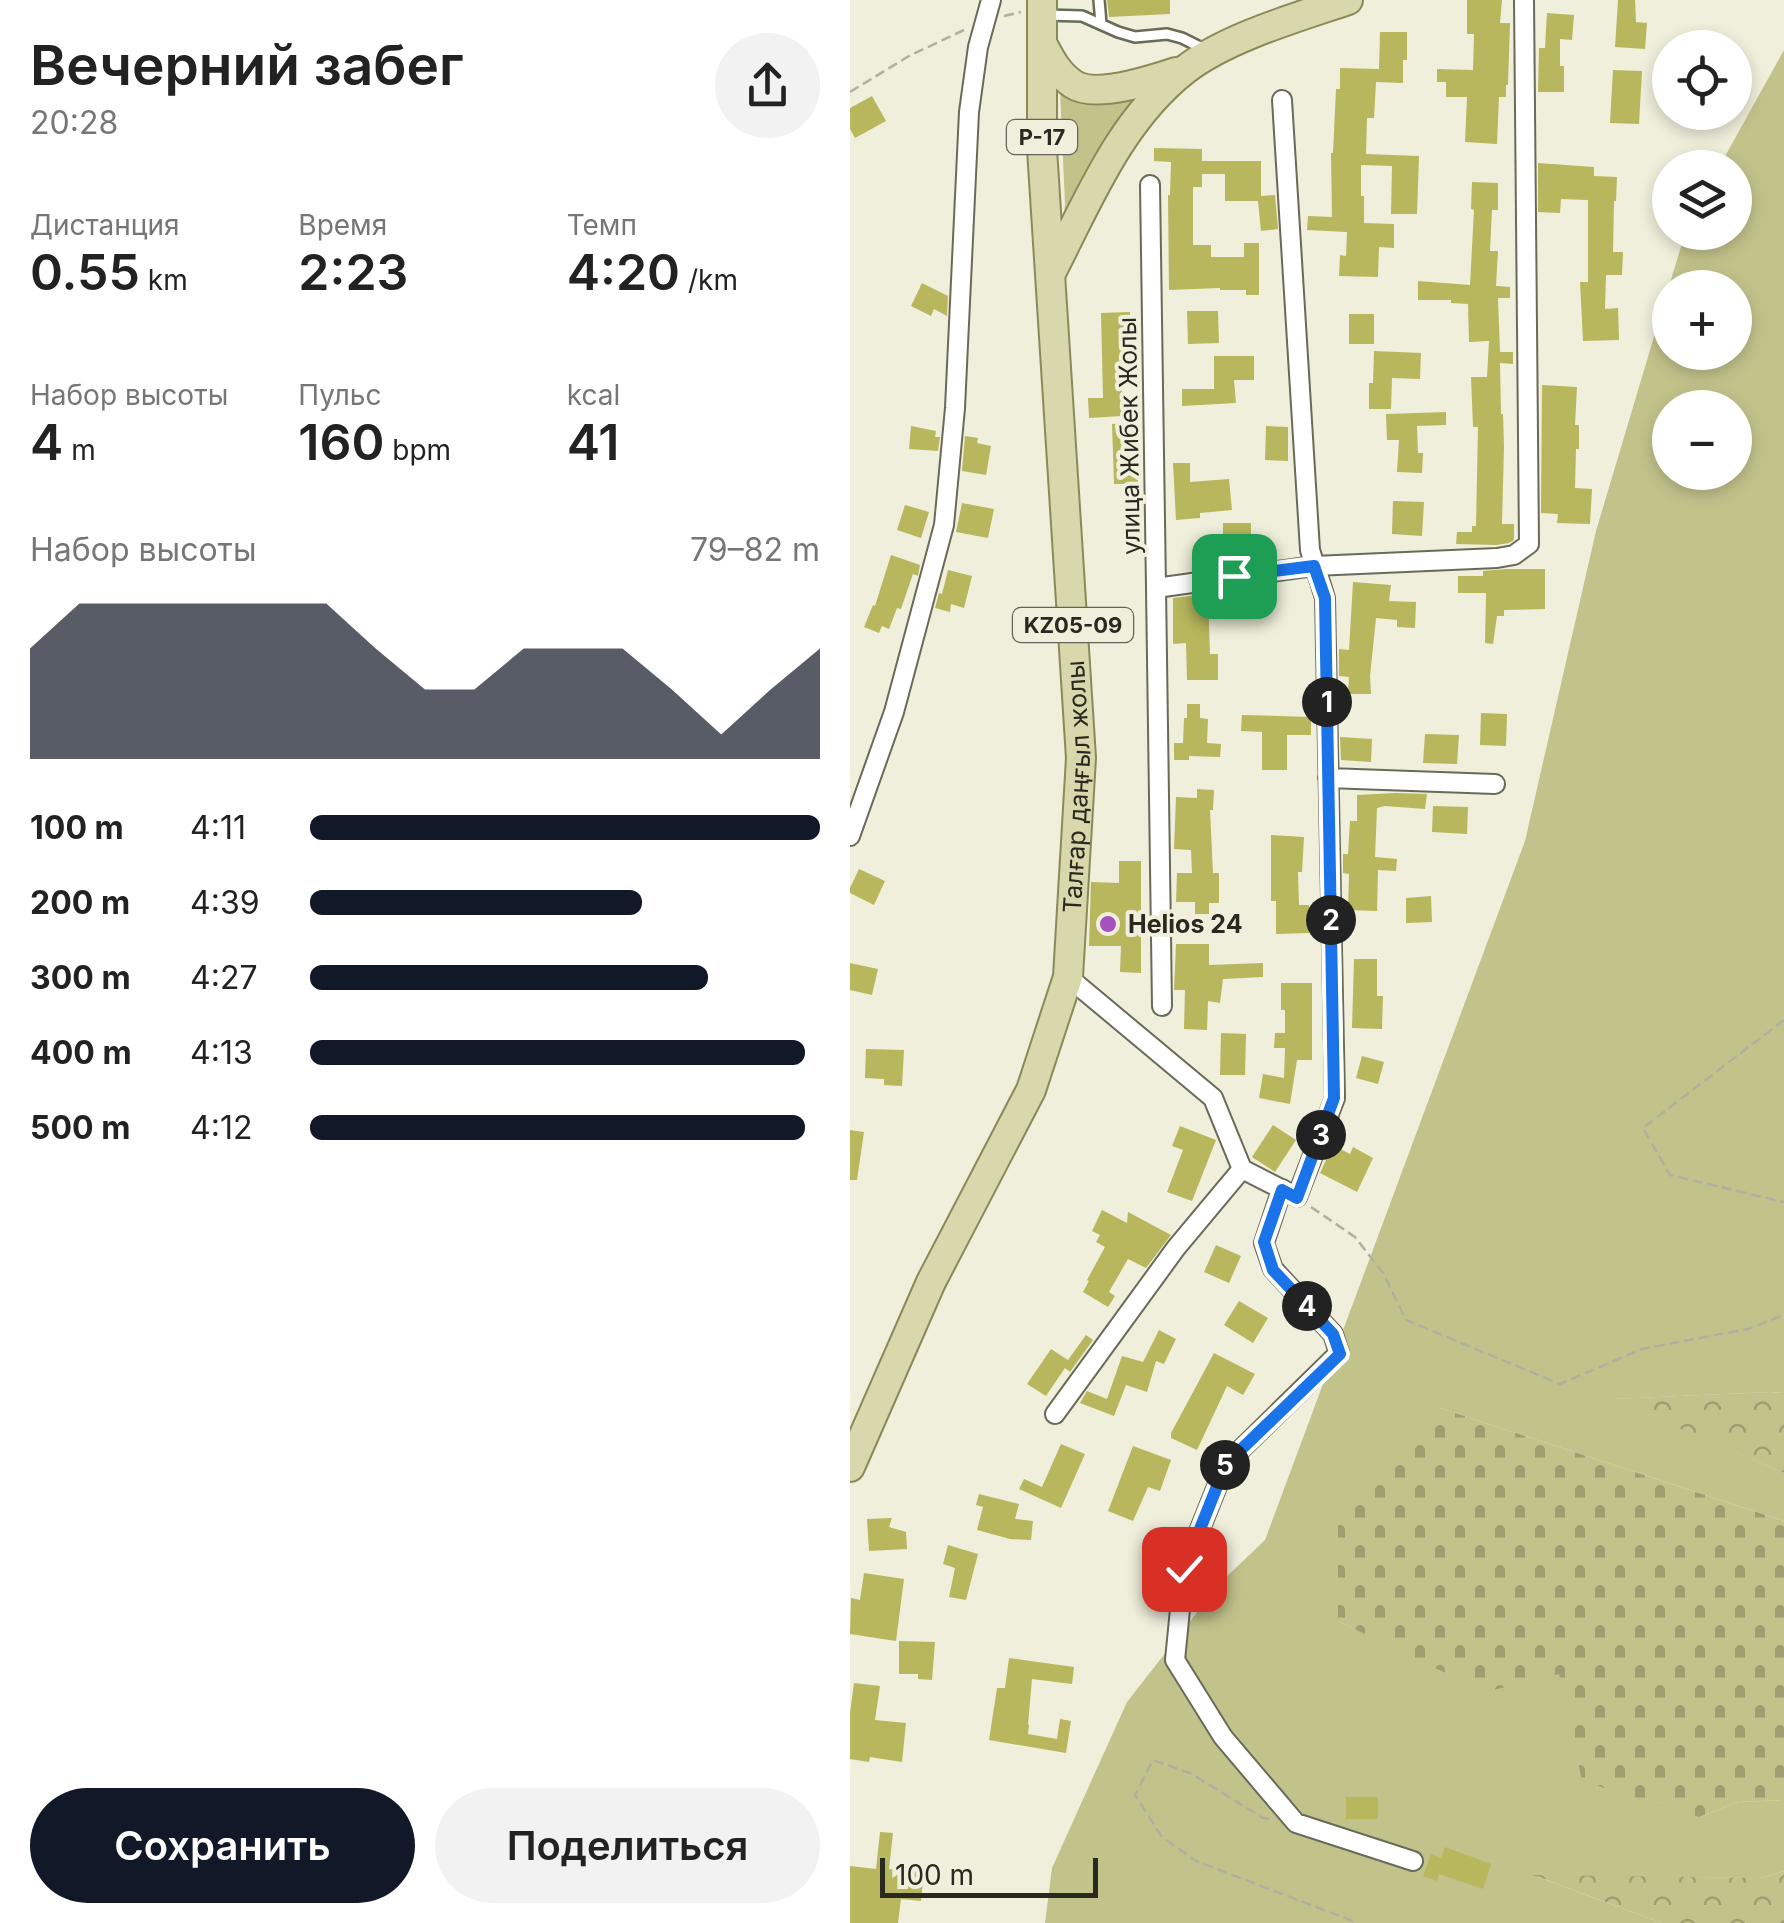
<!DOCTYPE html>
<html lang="ru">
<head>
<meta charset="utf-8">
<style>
  :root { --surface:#fff; --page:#f2f2f2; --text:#222; --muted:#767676; --accent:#111827 }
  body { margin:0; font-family:Inter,sans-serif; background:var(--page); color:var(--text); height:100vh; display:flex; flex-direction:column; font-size:38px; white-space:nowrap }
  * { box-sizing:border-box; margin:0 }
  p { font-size:32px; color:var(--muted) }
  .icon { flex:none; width:55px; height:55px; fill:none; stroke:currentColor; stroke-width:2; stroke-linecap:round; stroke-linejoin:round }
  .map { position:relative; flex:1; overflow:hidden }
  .sheet { display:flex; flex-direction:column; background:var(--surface); width:850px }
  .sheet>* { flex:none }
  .buttons { position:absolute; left:802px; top:30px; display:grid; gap:20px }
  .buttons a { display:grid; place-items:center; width:100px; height:100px; border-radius:50%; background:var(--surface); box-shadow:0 5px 15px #0003; font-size:50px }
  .scale { position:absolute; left:30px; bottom:25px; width:218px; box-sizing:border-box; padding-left:10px; border:5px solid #292921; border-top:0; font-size:28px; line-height:35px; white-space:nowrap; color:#292921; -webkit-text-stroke:8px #efefdb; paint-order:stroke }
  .pin { position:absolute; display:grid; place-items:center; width:85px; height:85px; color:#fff; margin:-42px; border-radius:20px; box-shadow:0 5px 15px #0006 }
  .km { position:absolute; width:50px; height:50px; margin:-25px; border-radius:50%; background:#222; color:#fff; font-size:28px; line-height:50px; text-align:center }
  .round { display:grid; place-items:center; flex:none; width:105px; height:105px; border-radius:52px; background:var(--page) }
  .head { display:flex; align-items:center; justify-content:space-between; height:170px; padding:0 30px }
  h1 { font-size:55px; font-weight:600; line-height:75px }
  .figures { display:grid; grid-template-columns:repeat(3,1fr); gap:15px; height:170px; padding:10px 30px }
  .figures div { display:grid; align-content:center }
  .figures b { font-size:50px; font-weight:600 }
  .figures small { font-size:28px; font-weight:400 }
  .figures p { font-size:28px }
  .chart { height:280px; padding:20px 30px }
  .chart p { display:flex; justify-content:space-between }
  .chart svg { width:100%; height:180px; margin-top:10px; fill:var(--accent); opacity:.7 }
  .button { display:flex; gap:20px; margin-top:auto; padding:20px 30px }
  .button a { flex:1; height:115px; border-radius:60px; background:var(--accent); color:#fff; font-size:40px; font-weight:600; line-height:115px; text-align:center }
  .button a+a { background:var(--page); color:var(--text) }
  ul { padding:0 30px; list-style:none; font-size:32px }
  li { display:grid; grid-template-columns:160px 120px 1fr; align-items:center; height:75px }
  li i { height:25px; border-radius:12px; background:var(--accent) }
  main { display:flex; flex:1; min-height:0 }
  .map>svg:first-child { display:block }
  .grass { fill:#c2c38b; fill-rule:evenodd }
  .forest { fill:url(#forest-crowns) }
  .cemetery { fill:url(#cemetery-stones) }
  .building { fill:#b8b75d }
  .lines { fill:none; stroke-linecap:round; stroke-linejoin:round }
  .lane-casing { stroke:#6a6a58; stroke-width:14 }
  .street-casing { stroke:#6a6a58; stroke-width:22 }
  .primary-casing { stroke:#8a8a59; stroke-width:32 }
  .path { stroke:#b0b0a0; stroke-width:2.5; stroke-dasharray:10 5; stroke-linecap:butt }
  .lane { stroke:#fff; stroke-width:9 }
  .street { stroke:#fff; stroke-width:18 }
  .primary { stroke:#d9d8ad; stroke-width:28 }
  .route-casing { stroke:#fff; stroke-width:20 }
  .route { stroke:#1a73e8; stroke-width:12 }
  .poi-dot { fill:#a751bf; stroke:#efefdb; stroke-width:4 }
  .labels { text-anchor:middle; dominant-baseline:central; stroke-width:8; stroke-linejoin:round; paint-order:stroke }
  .shield { fill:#efefdb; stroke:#646459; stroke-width:2.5 }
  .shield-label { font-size:22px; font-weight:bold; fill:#292921 }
  .street-label { font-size:25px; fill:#292921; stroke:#efefdb }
  .poi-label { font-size:25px; font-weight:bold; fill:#292921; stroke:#efefdb; text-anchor:start }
</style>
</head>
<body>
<main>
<section class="sheet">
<div class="head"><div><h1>Вечерний забег</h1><p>20:28</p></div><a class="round"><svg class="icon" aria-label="share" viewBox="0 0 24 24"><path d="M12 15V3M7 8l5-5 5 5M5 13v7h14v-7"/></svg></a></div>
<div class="figures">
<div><p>Дистанция</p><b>0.55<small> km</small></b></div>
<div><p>Время</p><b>2:23</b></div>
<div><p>Темп</p><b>4:20<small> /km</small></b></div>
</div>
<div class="figures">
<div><p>Набор высоты</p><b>4<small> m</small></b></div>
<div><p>Пульс</p><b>160<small> bpm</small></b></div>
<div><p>kcal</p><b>41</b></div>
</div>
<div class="chart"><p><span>Набор высоты</span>79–82 m</p>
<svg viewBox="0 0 160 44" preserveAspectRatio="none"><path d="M0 44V17L10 6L20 6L30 6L40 6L50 6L60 6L70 17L80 27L90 27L100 17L110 17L120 17L130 27L140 38L150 27L160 17V44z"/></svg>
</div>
<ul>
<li><b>100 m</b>4:11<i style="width:100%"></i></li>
<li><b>200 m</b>4:39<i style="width:65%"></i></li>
<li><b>300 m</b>4:27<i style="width:78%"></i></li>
<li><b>400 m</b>4:13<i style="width:97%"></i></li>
<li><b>500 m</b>4:12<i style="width:97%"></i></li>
</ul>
<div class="button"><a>Сохранить</a><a>Поделиться</a></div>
</section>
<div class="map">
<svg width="934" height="1923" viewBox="0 0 934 1923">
  <defs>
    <pattern id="forest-crowns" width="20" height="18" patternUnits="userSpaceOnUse" patternTransform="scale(2.5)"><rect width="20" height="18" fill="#c2c38b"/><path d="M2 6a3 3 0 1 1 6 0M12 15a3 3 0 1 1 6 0" fill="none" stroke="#9e9e71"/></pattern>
    <pattern id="cemetery-stones" width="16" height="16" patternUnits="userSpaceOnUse" patternTransform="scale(2.5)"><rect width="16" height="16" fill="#c2c38b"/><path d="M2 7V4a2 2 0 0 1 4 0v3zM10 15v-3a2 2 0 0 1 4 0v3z" fill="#9e9e71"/></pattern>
  </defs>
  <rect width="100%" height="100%" fill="#efefdb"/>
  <!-- grass -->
  <path class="grass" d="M934 50V1393L920 1392 763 1399 934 1473V1521L590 1408 488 1621 554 1652 709 1674 849 1817 888 1802 934 1800V1871L911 1878 688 1877 812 1923H195L202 1868 277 1702 370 1583 415 1540 675 841 746 531 835 233 885 232V168L869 167ZM820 288H885V352H820ZM820 408H885V472H820Z
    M210 90 239 105 282 99 252 148 212 237 215 204Z"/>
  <!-- forest -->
  <path class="forest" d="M920 1392 934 1393V1473L760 1399Z
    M934 1871V1923H812L683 1875 911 1878Z"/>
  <!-- cemetery -->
  <path class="cemetery" d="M590 1408 934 1521V1800L888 1802 849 1817 732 1781 709 1674 635 1692 488 1621V1526Z"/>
  <!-- building -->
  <path class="building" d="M257 0H320V14L259 17Z
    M617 0H652L650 23H660L658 85H656V97H649L647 144 615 142 617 97H596V82H587V69L623 70 624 34H617Z
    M768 0H785L786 22 797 23 795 49 765 47Z
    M697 13 724 15 722 40 710 39V66H714V92H688L689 48H695Z
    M530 32H557V60H553V83L526 82 524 118H517L516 154 569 156 567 214H541L542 166 511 165V196H514V223L544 224V248L529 247 528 277 489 276 490 255 496 256 497 232 457 230 458 216 482 217 481 153H483L486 89H490V68L529 69Z
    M763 70 792 71 789 124 760 123Z
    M22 96 36 121 5 138 0 129V108Z
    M304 148 352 149V161H411V196L425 195 428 229 411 231 408 201H375V174H352V187H343V245H361V257H394V243H409V295H396V290H370V288L319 290 318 195H320L321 162 304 161Z
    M688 163 744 167V176L767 177 766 201H764L763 252H773L772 275H756L755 309 768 308 769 340 733 341 730 282H738V200L711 199 710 213 688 212Z
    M622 182 648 183V210H642L640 251H648L646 286 660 287V298H648L650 352H663V364L650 363 651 414H653L654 446 652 524H664V540L659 543 647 545 606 544 607 532H622V526H626L628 427H623L621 377H637L639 341 619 342 618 304 601 303V300H568V281L620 285 624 210 621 209Z
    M72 283 98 296 97 316 84 309 81 316 61 306Z
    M337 311H368L369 343 338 344Z
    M280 312V332H273L275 383H272V416L239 418 238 398H253L251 313Z
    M499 314H524V344H499Z
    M524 351 571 353 570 379 542 378 541 409H519V383H523Z
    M364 356H404V380H384L386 403 332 406V389H364Z
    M692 385 727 387 725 425H729V449H726L725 488 742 489 740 524 707 523 708 514 691 513Z
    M596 412V425L567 426 568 453H573L572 473 547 472 549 440H537L536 414Z
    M287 423 288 484H264L262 424Z
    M61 426 86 431 85 437H90L88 451 59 449Z
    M416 426 438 427V461L415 460Z
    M115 436 128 438 127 443 141 446 136 475 112 471Z
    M323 463H340V482L379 479 382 510 350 513V518L326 520Z
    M543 501 574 502 572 536 542 534Z
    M112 503 144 509 138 538 106 532Z
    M55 505 79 512 71 538 47 530Z
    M373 523H401V546L373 545Z
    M41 555 70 565 68 576 63 574 51 609 47 608 39 629 32 626 29 633 14 627 23 605 25 606Z
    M656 569H695V609L654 610V616H647L643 644 635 643 636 593H608V576H633V571Z
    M98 570 122 576 114 608 101 604 100 612 85 608 89 593 92 594Z
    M503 582 541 585 539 601 566 602 565 628 547 627V620L526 618 520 676 521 694H498L499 677 489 676V649L499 650Z
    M411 591 412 609 372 611V593Z
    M358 594 360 654H368V680H337L336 643 323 644V598Z
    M337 704H350V718L358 719 357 743 371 744 370 757 339 756V760H324V743H333L334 718H337Z
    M631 713 657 714 656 746 630 745Z
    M392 715 461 717V735H437V770H412V732L391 731Z
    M575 734 609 735 607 764 573 763Z
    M490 737 522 739 521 762 491 760Z
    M347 789 364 790 363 810H360L363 873H369V903H359V914H345V902H326L327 873H342L341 850 324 849 326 797 347 798Z
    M546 793 577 794 575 809 535 806 527 808 525 857 547 859 546 871 528 870 527 911 498 910 499 874 493 873V854H498L500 821H507V795Z
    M583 806 618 807 617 834 582 832Z
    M421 835 454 837 452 872H448L449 905H459V933L426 934V901H421Z
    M269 861H291V973L270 972 271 946H239L241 882 269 883Z
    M9 869 35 881 24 905 0 893V888Z
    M581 896 582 922 556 923V898Z
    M326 944H359V965L413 963V977L373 979 370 1003 358 1001 357 1030 334 1029 335 990H324Z
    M504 959H527V996H533L532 1029 502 1028Z
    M0 963 28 969 22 995 0 990Z
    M431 983H462V1060H447L440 1104 409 1098 413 1074 434 1078 435 1048H424L425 1033H435V1010H431Z
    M371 1033 396 1034 395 1075H370Z
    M16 1049 54 1050 52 1086 34 1085V1079L15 1078Z
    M512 1056 534 1062 528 1084 506 1078Z
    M423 1125 446 1140 425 1172 402 1157Z
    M330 1126 366 1140 342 1201 317 1192 333 1150 322 1146Z
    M0 1130 14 1132 7 1180H0Z
    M483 1145 500 1154 503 1147 523 1158 507 1192 470 1173Z
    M252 1210 277 1223 278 1212 321 1235 296 1268 278 1259 259 1292 265 1296 258 1307 233 1292 239 1281 237 1280 255 1247 246 1242 250 1235 242 1231Z
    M366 1245 391 1256 379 1283 354 1272Z
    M389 1301 418 1318 403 1343 374 1325Z
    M309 1330 326 1339 314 1364 306 1361 297 1392 276 1385 264 1416 230 1403 237 1391 257 1399 272 1356 293 1362Z
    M236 1335 243 1340 220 1372 215 1368 196 1396 177 1384 201 1349 218 1360Z
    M364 1353 405 1374 393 1395 377 1386 347 1450 321 1438V1433Z
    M211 1444 235 1454 211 1508 169 1489 174 1479 192 1487Z
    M283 1446 321 1460 310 1491 298 1487 283 1521 258 1511Z
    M129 1494 169 1504 165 1519 183 1521 181 1540 160 1539 127 1530 133 1507 126 1505Z
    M42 1518 39 1527 56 1532 57 1549 19 1551 17 1519Z
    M98 1545 128 1554 116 1600 99 1597 105 1568 93 1564Z
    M14 1573 54 1579 46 1641 0 1634 1 1598 10 1600Z
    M49 1641 85 1642 82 1680 68 1679V1674H49Z
    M159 1658 224 1667 222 1684 182 1679 178 1724 179 1725 178 1734 207 1739 210 1719 221 1721 216 1753 139 1740 147 1688H155Z
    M4 1683 30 1686 25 1720 56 1723 52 1762 20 1757 19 1762 0 1759V1713Z
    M496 1797H528V1819H496Z
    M30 1832 43 1833 39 1869 74 1872 71 1901 51 1899 48 1923H0V1866L26 1869Z
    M595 1847 641 1864 633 1889 589 1874 587 1881 573 1876 581 1854 591 1858Z"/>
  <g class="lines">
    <defs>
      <path id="lane" d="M249 0 251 24
        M195 15 232 16 268 32 285 37 317 34 332 38 356 50"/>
      <path id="street" d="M300 185 306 588 464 566 647 558 664 555 679 544 674 0
        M306 588 312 1006
        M478 778 645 784
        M0 836 44 712 94 525 105 408 119 112 128 47 141 0
        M392 1169 447 1197 485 1098 475 598 460 550 432 100
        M432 1189 414 1243 423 1269 483 1334 489 1353 376 1464 334 1569 325 1660 373 1737 446 1823 563 1861
        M205 1414 326 1248 392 1169 363 1098 218 977"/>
      <g id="primary">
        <path d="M193 45C201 60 208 74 223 84 245 99 302 80 326 72"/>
        <path d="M201 273C238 201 270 120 336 69 378 37 448 17 498 0"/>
        <path id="s1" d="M0 1467 81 1282 181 1090 218 977 231 758 192 149V0"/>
      </g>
    </defs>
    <!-- lane casing -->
    <use href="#lane" class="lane-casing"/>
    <!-- street casing -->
    <use href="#street" class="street-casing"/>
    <!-- primary casing -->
    <use href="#primary" class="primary-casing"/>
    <!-- path -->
    <path class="path" d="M154 16 171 12
      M0 92 59 56 114 30
      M934 1020 793 1128 820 1175 934 1202
      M461 1207 505 1237 533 1273 556 1320 710 1384 792 1349 898 1329 934 1315
      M419 1819 413 1818 342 1774 303 1760 285 1795 312 1837 346 1861 508 1923"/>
    <!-- lane -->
    <use href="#lane" class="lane"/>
    <!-- street -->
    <use href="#street" class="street"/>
    <!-- primary -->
    <use href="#primary" class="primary"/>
  </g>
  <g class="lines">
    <defs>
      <path id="route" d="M334 1569 376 1464 490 1354 483 1334 423 1270 414 1242 432 1190 447 1198 484 1098 475 598 464 566 384 576"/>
    </defs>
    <!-- route casing -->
    <use href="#route" class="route-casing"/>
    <!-- route -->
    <use href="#route" class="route"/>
  </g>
  <!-- markers -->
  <circle class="poi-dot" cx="258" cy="924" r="10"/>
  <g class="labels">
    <!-- shield labels -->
    <g class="shield">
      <rect x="157" y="120" width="70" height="34" rx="8"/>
      <rect x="163" y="608" width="120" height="34" rx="8"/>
    </g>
    <g class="shield-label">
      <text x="192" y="137">P-17</text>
      <text x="223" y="625">KZ05-09</text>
    </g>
    <!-- street labels -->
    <g class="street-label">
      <text transform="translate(279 436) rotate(-91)">улица Жибек Жолы</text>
      <text stroke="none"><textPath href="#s1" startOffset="728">Талғар даңғыл жолы</textPath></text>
    </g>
    <!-- poi labels -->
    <g class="poi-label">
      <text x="278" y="924">Helios 24</text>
    </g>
  </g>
</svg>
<div class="buttons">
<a><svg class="icon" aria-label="locate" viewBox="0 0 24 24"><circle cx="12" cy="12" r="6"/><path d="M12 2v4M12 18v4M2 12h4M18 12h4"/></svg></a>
<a><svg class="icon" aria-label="layers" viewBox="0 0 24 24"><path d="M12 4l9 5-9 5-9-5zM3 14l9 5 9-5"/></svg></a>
<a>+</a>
<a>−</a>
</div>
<div class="scale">100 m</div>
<div class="pin" style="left:384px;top:576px;background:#1e9e55"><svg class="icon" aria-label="arrive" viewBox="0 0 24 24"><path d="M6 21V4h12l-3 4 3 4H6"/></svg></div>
<div class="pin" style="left:334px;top:1569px;background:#d93025"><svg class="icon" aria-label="check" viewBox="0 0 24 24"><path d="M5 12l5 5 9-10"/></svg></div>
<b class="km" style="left:477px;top:702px">1</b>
<b class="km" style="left:481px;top:920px">2</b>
<b class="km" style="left:471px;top:1135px">3</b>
<b class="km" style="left:457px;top:1306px">4</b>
<b class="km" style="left:375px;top:1465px">5</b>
</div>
</main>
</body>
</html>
